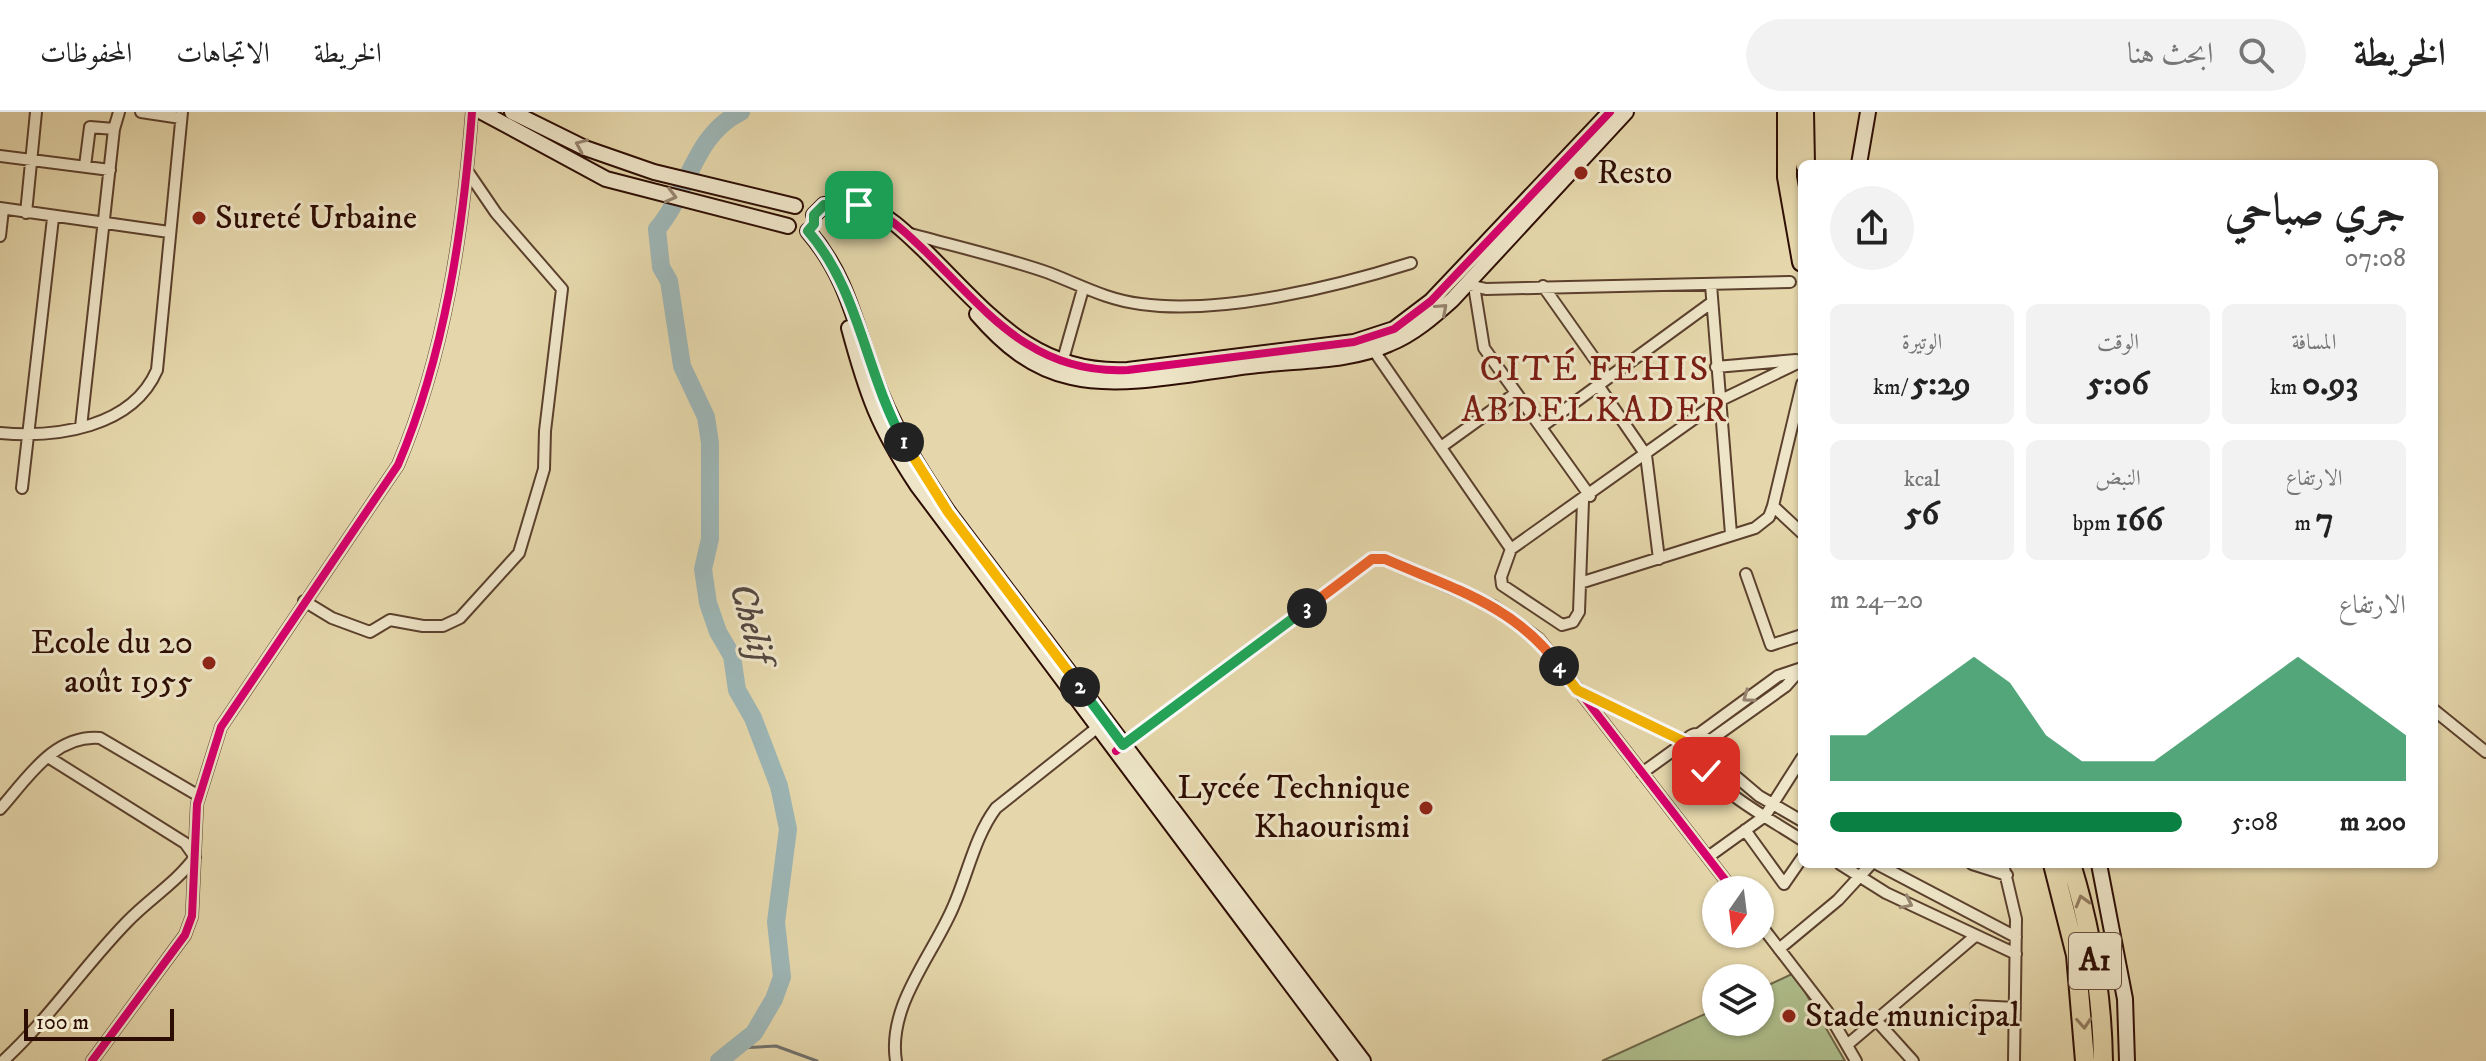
<!DOCTYPE html>
<html lang="ar">
<head>
<meta charset="utf-8">
<style>
  :root { --surface:#fff; --page:#f2f2f2; --text:#222; --muted:#767676; --line:#e0e0e0; --accent:#0b8043 }
  body { margin:0; font-family:"IM FELL DW Pica",Amiri,serif; background:var(--page); color:var(--text); direction:rtl; height:100vh; display:flex; flex-direction:column; font-size:30px; white-space:nowrap }
  * { box-sizing:border-box; margin:0 }
  p { font-size:26px; color:var(--muted) }
  .icon { flex:none; width:44px; height:44px; fill:none; stroke:currentColor; stroke-width:2; stroke-linecap:round; stroke-linejoin:round }
  .map { position:relative; flex:1; overflow:hidden; direction:ltr }
  .drawer { position:absolute; left:1798px; top:48px; width:640px; height:708px; display:flex; flex-direction:column; background:var(--surface); border-radius:12px; box-shadow:0 2px 6px #0004; direction:rtl }
  .drawer>* { flex:none }
  .needle { width:52px; rotate:194deg }
  .buttons { position:absolute; left:1702px; top:764px; display:grid; gap:16px }
  .buttons a { display:grid; place-items:center; width:72px; height:72px; border-radius:50%; background:var(--surface); box-shadow:0 2px 6px #0004; font-size:40px }
  .scale { position:absolute; left:24px; bottom:20px; width:150px; box-sizing:border-box; padding-left:8px; border:4px solid #2d0d03; border-top:0; font-size:22px; line-height:28px; white-space:nowrap; color:#2d0d03; -webkit-text-stroke:6px #eee5c8; paint-order:stroke }
  .pin { position:absolute; display:grid; place-items:center; width:68px; height:68px; color:#fff; margin:-34px; border-radius:16px; box-shadow:0 4px 12px #0006 }
  .km { position:absolute; width:40px; height:40px; margin:-20px; border-radius:50%; background:#222; color:#fff; font-size:22px; line-height:40px; text-align:center }
  .round { display:grid; place-items:center; flex:none; width:84px; height:84px; border-radius:42px; background:var(--page) }
  .headline { display:flex; align-items:center; justify-content:space-between; height:136px; padding:0 32px }
  h1 { font-size:44px; font-weight:700; line-height:60px }
  .metrics { display:grid; grid-template-columns:repeat(3,1fr); gap:12px; height:136px; padding:8px 32px }
  .metrics div { display:grid; align-content:center; border-radius:12px; background:var(--page); text-align:center }
  .metrics b { font-size:34px; font-weight:700 }
  .metrics small { font-size:22px; font-weight:400 }
  .metrics p { font-size:22px }
  .chart { height:224px; padding:16px 32px }
  .chart p { display:flex; justify-content:space-between }
  .chart svg { width:100%; height:144px; margin-top:8px; fill:var(--accent); opacity:.7 }
  ul { padding:0 32px; list-style:none; font-size:26px }
  li { display:grid; grid-template-columns:128px 96px 1fr; align-items:center; height:60px }
  li i { height:20px; border-radius:10px; background:var(--accent) }
  header { display:flex; align-items:center; gap:48px; box-sizing:border-box; height:112px; padding:0 40px; background:var(--surface); border-bottom:2px solid var(--line) }
  header strong { font-size:38px }
  nav { display:flex; gap:44px; margin-inline-start:auto; font-size:28px }
  .search { width:560px; height:72px; background:var(--page); display:flex; align-items:center; gap:20px; box-sizing:border-box; padding:0 28px; border-radius:44px; color:var(--muted); font-size:30px }
  .map>svg:first-child { display:block }
  .green { fill:#afbf8d; stroke:#6e6648; stroke-width:2 }
  .lines { fill:none; stroke-linecap:round; stroke-linejoin:round }
  .stream { stroke:#70726e; stroke-width:3 }
  .river { stroke:#9db6b6; stroke-width:18 }
  .street-casing { stroke:#5b402d; stroke-width:14 }
  .secondary-casing { stroke:#2d0d03; stroke-width:18 }
  .highway-casing { stroke:#2d0d03; stroke-width:22 }
  .street { stroke:#eee5c8; stroke-width:10 }
  .secondary { stroke:#eee5c8; stroke-width:14 }
  .highway { stroke:#e5d7ab; stroke-width:18 }
  .cycleway-casing { stroke:#eee5c8; stroke-width:13 }
  .cycleway { stroke:#d6006c; stroke-width:8 }
  .oneway { stroke:#97846f }
  .oneway2 { stroke:#927c5f }
  .split-1-casing { stroke:#fff; stroke-width:16 }
  .split-2-casing { stroke:#fff; stroke-width:16 }
  .split-3-casing { stroke:#fff; stroke-width:16 }
  .split-4-casing { stroke:#fff; stroke-width:16 }
  .split-5-casing { stroke:#fff; stroke-width:16 }
  .split-1 { stroke:#22a559; stroke-width:10 }
  .split-2 { stroke:#f5b400; stroke-width:10 }
  .split-3 { stroke:#22a559; stroke-width:10 }
  .split-4 { stroke:#f0652b; stroke-width:10 }
  .split-5 { stroke:#f5b400; stroke-width:10 }
  .poi-dot { fill:#8f2418; stroke:#eee5c8; stroke-width:3 }
  .labels { text-anchor:middle; dominant-baseline:central; stroke-width:6; stroke-linejoin:round; paint-order:stroke }
  .shield { fill:#eee5c8; stroke:#674e3e; stroke-width:2 }
  .shield-label { font-size:32px; font-weight:bold; fill:#2d0d03 }
  .poi-label { font-size:34px; fill:#2d0d03; stroke:#eee5c8; text-anchor:start }
  .neighbourhood-label { font-size:36px; letter-spacing:2px; fill:#7a1f14; stroke:#eee5c8 }
  .water-label { font-size:36px; font-style:italic; fill:#544842; stroke:#eee5c8 }
</style>
</head>
<body>
<header>
<strong>الخريطة</strong>
<div class="search"><svg class="icon" aria-label="search" viewBox="0 0 24 24"><circle cx="10" cy="10" r="6"/><path d="M15 15l6 6"/></svg>ابحث هنا</div>
<nav><a>الخريطة</a><a>الاتجاهات</a><a>المحفوظات</a></nav>
</header>
<div class="map">
<svg width="2486" height="949" viewBox="0 0 2486 949">
  <rect width="100%" height="100%" fill="#e5d7ab"/>
  <filter id="stains"><feTurbulence type="fractalNoise" baseFrequency=".0025" numOctaves="4"/><feColorMatrix values="0 0 0 0 .2 0 0 0 0 .09 0 0 0 0 .02 0 0 0 .5 -.17"/></filter>
  <radialGradient id="worn" r=".72"><stop offset=".6" stop-color="#630" stop-opacity="0"/><stop offset="1" stop-color="#630" stop-opacity=".3"/></radialGradient>
  <!-- green -->
  <path class="green" d="M1794 861 1845 949H1602L1716 897V910H1760V877Z"/>
  <g class="lines">
    <!-- stream -->
    <path class="stream" d="M739 936 776 934 817 949"/>
    <!-- river -->
    <path class="river" d="M719 949 754 921 774 887 782 865 776 810 788 717 779 674 753 606 737 578 732 544 718 520 708 491 703 457 710 427V331L706 305 682 254 669 169 661 155 657 117C689 80 693 23 741 0"/>
    <defs>
      <path id="street" d="M141 0 181 6
        M0 44 110 58
        M85 54 90 15 114 17
        M0 96 169 120
        M26 101 36 0
        M907 121C954 134 1003 145 1049 161 1080 173 1107 188 1141 192 1221 203 1335 175 1411 151
        M0 124 3 97
        M1465 172 1486 177 1790 170
        M1711 173 1731 422
        M1474 174 1484 236 1590 384
        M1543 174 1608 266
        M1370 233 1511 437 1501 465 1502 473 1562 513 1573 510 1579 500 1583 389
        M1062 251 1083 177
        M1716 255 1796 248
        M1598 273 1646 343 1659 447
        M81 315 114 17 119 0
        M1541 315 1711 191
        M0 321C56 326 132 316 157 258L182 0
        M1441 335 1516 281
        M22 376 53 106
        M1773 394 1802 421
        M1511 437 1719 289 1802 249
        M1746 462 1771 533 1802 523
        M1580 471 1755 416 1769 405 1773 394 1802 272
        M304 489 332 506 370 520 390 508 423 514H443L460 506 519 441 544 357 545 319 562 177 496 101 468 60
        M1583 581 1685 630
        M2434 598 2486 640
        M1700 621 1778 564 1802 556
        M1685 634a12 12 0 1 1 24 0a12 12 0 1 1-24 0Z
        M1709 629 1786 574 1800 558
        M1120 635 1372 447H1385L1493 494 1539 527 1733 778
        M1708 641 1759 684 1802 709
        M1697 646C1720 682 1767 705 1802 728
        M1642 661 1685 630
        M0 697C27 667 54 622 100 626L199 684
        M1745 718 1784 772 1802 746
        M1708 745 1765 704 1802 646
        M1840 752 1886 781 2016 842
        M1877 752 2016 825
        M1972 752 2007 763
        M2003 752 2016 807 2014 949
        M1760 812 1827 899 1856 949
        M1779 837 1838 788 1871 752
        M1976 894 2015 896
        M1876 908 1913 949
        M1847 933 1974 825
        M3 949C49 907 84 854 127 810 149 787 176 771 195 745L185 731 48 645
        M92 949 185 823 192 804 197 692 221 615 398 353C445 242 463 119 472 0
        M896 949C887 893 934 842 954 793 968 761 975 724 996 696L1098 615"/>
      <path id="secondary" d="M482 0 606 67 788 114
        M512 0 585 36 654 60 795 94
        M1859 52 1868 0
        M814 103 824 93C838 92 852 91 866 95 889 103 908 123 925 139 987 200 1033 263 1128 258L1354 230 1394 217 1431 189 1610 0
        M808 119C852 170 856 222 881 282 898 324 923 362 948 400L1363 949
        M977 202C1003 232 1031 256 1071 265 1125 278 1202 259 1258 253 1300 248 1350 250 1389 232 1414 222 1434 204 1453 187L1626 0
        M849 216C867 283 878 314 917 373L1348 949
        M2099 752 2125 887 2127 949"/>
      <path id="highway" d="M1787 0V65L1802 150
        M1804 0 1805 52
        M2053 752 2076 843 2085 949
        M2071 752C2091 817 2102 881 2103 949"/>
    </defs>
    <!-- street casing -->
    <use href="#street" class="street-casing"/>
    <!-- secondary casing -->
    <use href="#secondary" class="secondary-casing"/>
    <!-- highway casing -->
    <use href="#highway" class="highway-casing"/>
    <!-- street -->
    <use href="#street" class="street"/>
    <!-- secondary -->
    <use href="#secondary" class="secondary"/>
    <!-- highway -->
    <use href="#highway" class="highway"/>
    <defs>
      <path id="cycleway" d="M814 103 824 93C838 92 852 91 866 95 889 103 908 123 925 139 987 200 1033 263 1128 258L1354 230 1394 217 1431 189 1610 0
        M1116 639 1372 447H1385L1493 494 1539 527 1733 778
        M92 949 185 823 192 804 197 692 221 615 398 353C445 242 463 119 472 0"/>
    </defs>
    <!-- cycleway casing -->
    <use href="#cycleway" class="cycleway-casing"/>
    <!-- cycleway -->
    <use href="#cycleway" class="cycleway"/>
  </g>
  <!-- one-way arrows -->
  <defs><path id="oneway-chevron" d="M-2-3.5L2.5 0L-2 3.5" fill="none" stroke-width="1.6" stroke-linecap="round" stroke-linejoin="round" transform="scale(2)"/></defs>
  <g class="oneway">
    <use href="#oneway-chevron" transform="translate(581 33) rotate(-156)"/>
    <use href="#oneway-chevron" transform="translate(671 84) rotate(15)"/>
    <use href="#oneway-chevron" transform="translate(1442 197) rotate(-42)"/>
    <use href="#oneway-chevron" transform="translate(1748 585) rotate(145)"/>
    <use href="#oneway-chevron" transform="translate(1907 791) rotate(26)"/>
  </g>
  <g class="oneway2">
    <use href="#oneway-chevron" transform="translate(2082 789) rotate(-106)"/>
    <use href="#oneway-chevron" transform="translate(2084 911) rotate(86)"/>
  </g>
  <g class="lines">
    <defs>
      <path id="split-1" d="M859 93H824L814 103V112L808 119C860 179 865 261 904 330"/>
      <path id="split-2" d="M904 330 948 400 1080 575"/>
      <path id="split-3" d="M1080 575 1123 633 1307 496"/>
      <path id="split-4" d="M1307 496 1372 447H1385C1451 476 1515 493 1559 554"/>
      <path id="split-5" d="M1559 554 1577 578 1685 630 1687 641 1697 646 1706 659"/>
    </defs>
    <!-- split-1 casing -->
    <use href="#split-1" class="split-1-casing"/>
    <!-- split-2 casing -->
    <use href="#split-2" class="split-2-casing"/>
    <!-- split-3 casing -->
    <use href="#split-3" class="split-3-casing"/>
    <!-- split-4 casing -->
    <use href="#split-4" class="split-4-casing"/>
    <!-- split-5 casing -->
    <use href="#split-5" class="split-5-casing"/>
    <!-- split-1 -->
    <use href="#split-1" class="split-1"/>
    <!-- split-2 -->
    <use href="#split-2" class="split-2"/>
    <!-- split-3 -->
    <use href="#split-3" class="split-3"/>
    <!-- split-4 -->
    <use href="#split-4" class="split-4"/>
    <!-- split-5 -->
    <use href="#split-5" class="split-5"/>
  </g>
  <!-- markers -->
  <g class="poi-dot">
    <circle cx="1581" cy="61" r="8"/>
    <circle cx="199" cy="106" r="8"/>
    <circle cx="209" cy="551" r="8"/>
    <circle cx="1426" cy="696" r="8"/>
    <circle cx="1789" cy="904" r="8"/>
  </g>
  <g class="labels">
    <!-- shield labels -->
    <rect class="shield" x="2069" y="821" width="52" height="56" rx="6"/>
    <g class="shield-label">
      <text x="2095" y="849">A1</text>
    </g>
    <!-- poi labels -->
    <g class="poi-label">
      <text x="1597" y="61">Resto</text>
      <text x="215" y="106">Sureté Urbaine</text>
      <text x="193" y="531" text-anchor="end">Ecole du 20<tspan x="193" dy="39">août 1955</tspan></text>
      <text x="1410" y="676" text-anchor="end">Lycée Technique<tspan x="1410" dy="39">Khaourismi</tspan></text>
      <text x="1805" y="904">Stade municipal</text>
    </g>
    <!-- neighbourhood labels -->
    <g class="neighbourhood-label">
      <text x="1595" y="257">CITÉ FEHIS<tspan x="1595" dy="41">ABDELKADER</tspan></text>
    </g>
    <!-- water labels -->
    <g class="water-label">
      <text transform="translate(751 511) rotate(74)">Chelif</text>
    </g>
  </g>
  <rect width="100%" height="100%" filter="url(#stains)"/>
  <rect width="100%" height="100%" fill="url(#worn)"/>
</svg>
<div class="buttons">
<a><svg class="needle" viewBox="-14 -14 28 28"><path d="M0-13l5 13h-10z" fill="#e53935"/><path d="M0 13l5-13h-10z" fill="#767676"/></svg></a>
<a><svg class="icon" aria-label="layers" viewBox="0 0 24 24"><path d="M12 4l9 5-9 5-9-5zM3 14l9 5 9-5"/></svg></a>
</div>
<div class="scale">100 m</div>
<div class="pin" style="left:859px;top:93px;background:#1e9e55"><svg class="icon" aria-label="arrive" viewBox="0 0 24 24"><path d="M6 21V4h12l-3 4 3 4H6"/></svg></div>
<div class="pin" style="left:1706px;top:659px;background:#d93025"><svg class="icon" aria-label="check" viewBox="0 0 24 24"><path d="M5 12l5 5 9-10"/></svg></div>
<b class="km" style="left:904px;top:330px">1</b>
<b class="km" style="left:1080px;top:575px">2</b>
<b class="km" style="left:1307px;top:496px">3</b>
<b class="km" style="left:1559px;top:554px">4</b>
<section class="drawer">
<div class="headline"><div><h1>جري صباحي</h1><p>07:08</p></div><a class="round"><svg class="icon" aria-label="share" viewBox="0 0 24 24"><path d="M12 15V3M7 8l5-5 5 5M5 13v7h14v-7"/></svg></a></div>
<div class="metrics">
<div><p>المسافة</p><b>0.93<small> km</small></b></div>
<div><p>الوقت</p><b>5:06</b></div>
<div><p>الوتيرة</p><b>5:29<small> /km</small></b></div>
</div>
<div class="metrics">
<div><p>الارتفاع</p><b>7<small> m</small></b></div>
<div><p>النبض</p><b>166<small> bpm</small></b></div>
<div><p>kcal</p><b>56</b></div>
</div>
<div class="chart"><p><span>الارتفاع</span>20–24 m</p>
<svg viewBox="0 0 160 44" preserveAspectRatio="none"><path d="M0 44V30L10 30L20 22L30 14L40 6L50 14L60 30L70 38L80 38L90 38L100 30L110 22L120 14L130 6L140 14L150 22L160 30V44z"/></svg>
</div>
<ul>
<li><b>200 m</b>5:08<i style="width:100%"></i></li>
</ul>
</section>
</div>
</body>
</html>
